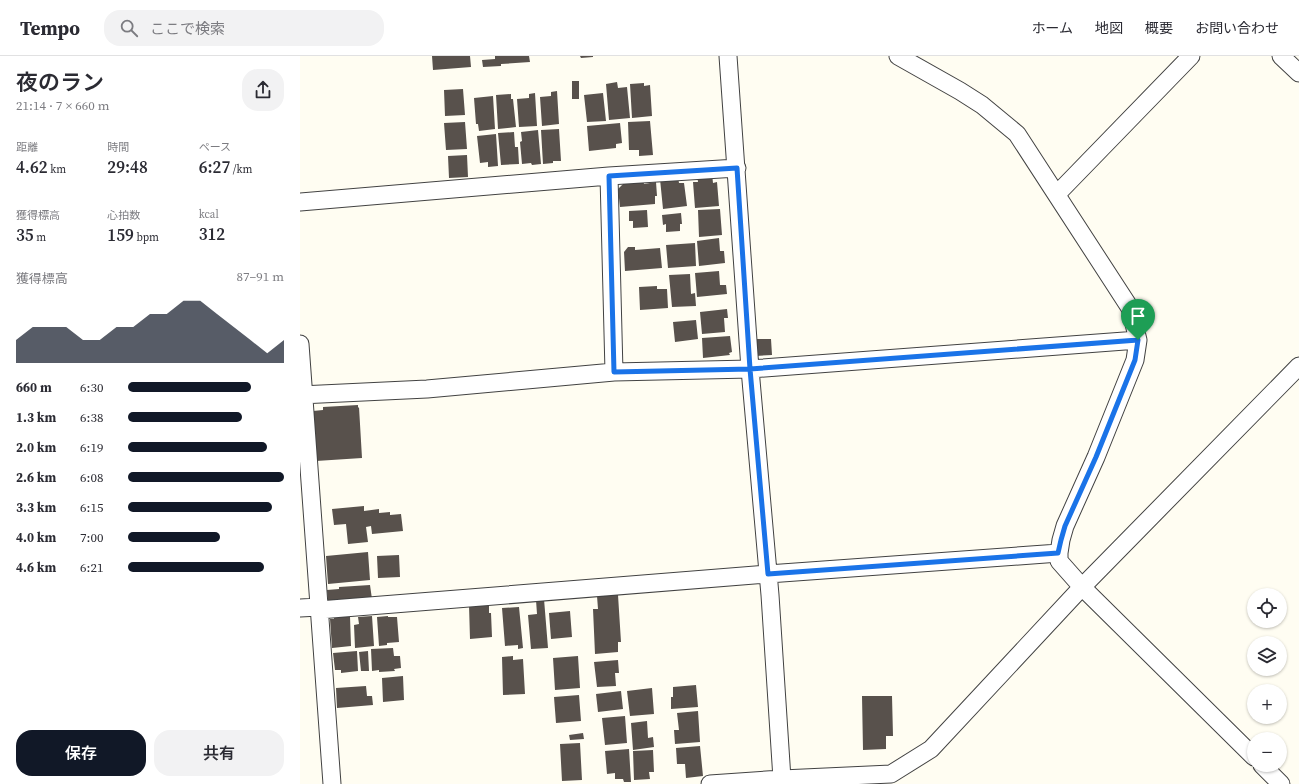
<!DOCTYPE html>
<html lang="ja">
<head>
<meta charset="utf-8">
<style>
  :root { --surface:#fff; --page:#f2f2f3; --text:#2b2b33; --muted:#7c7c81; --line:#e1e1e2; --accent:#111827 }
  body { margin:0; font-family:"Source Serif 4","Noto Sans JP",serif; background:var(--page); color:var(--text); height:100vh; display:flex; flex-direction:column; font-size:15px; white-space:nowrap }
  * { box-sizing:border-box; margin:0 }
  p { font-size:13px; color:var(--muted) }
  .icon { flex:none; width:22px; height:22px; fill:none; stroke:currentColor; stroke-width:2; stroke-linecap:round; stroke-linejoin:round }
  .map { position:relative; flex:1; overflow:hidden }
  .drawer { display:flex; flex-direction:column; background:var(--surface); width:300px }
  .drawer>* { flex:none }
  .buttons { position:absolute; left:947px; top:532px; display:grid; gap:8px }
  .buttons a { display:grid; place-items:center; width:40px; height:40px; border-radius:50%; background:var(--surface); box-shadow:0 1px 3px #0004; font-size:20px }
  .pin { position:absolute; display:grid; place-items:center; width:34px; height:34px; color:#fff; margin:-41px -17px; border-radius:50% 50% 50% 0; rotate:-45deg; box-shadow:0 0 4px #0007 }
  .pin .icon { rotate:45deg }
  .round { display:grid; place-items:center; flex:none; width:42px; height:42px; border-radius:16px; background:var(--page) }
  .overview { display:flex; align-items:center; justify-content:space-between; height:68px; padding:0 16px }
  h1 { font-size:22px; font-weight:600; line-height:30px }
  .figures { display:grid; grid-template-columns:repeat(3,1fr); gap:6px; height:68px; padding:4px 16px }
  .figures div { display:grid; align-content:center }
  .figures b { font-size:17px; font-weight:600 }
  .figures small { font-size:11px; font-weight:400 }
  .figures p { font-size:11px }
  .chart { height:112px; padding:8px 16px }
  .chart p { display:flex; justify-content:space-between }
  .chart svg { width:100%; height:72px; margin-top:4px; fill:var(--accent); opacity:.7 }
  .cta { display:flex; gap:8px; margin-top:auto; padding:8px 16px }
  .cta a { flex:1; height:46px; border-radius:16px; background:var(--accent); color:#fff; font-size:16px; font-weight:600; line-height:46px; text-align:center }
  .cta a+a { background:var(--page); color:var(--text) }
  ul { padding:0 16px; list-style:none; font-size:13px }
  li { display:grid; grid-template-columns:64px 48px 1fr; align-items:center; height:30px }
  li i { height:10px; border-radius:5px; background:var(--accent) }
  header { display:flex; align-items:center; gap:24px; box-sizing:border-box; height:56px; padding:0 20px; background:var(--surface); border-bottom:1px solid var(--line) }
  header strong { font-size:19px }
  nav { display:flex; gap:22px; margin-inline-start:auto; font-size:14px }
  .search { width:280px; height:36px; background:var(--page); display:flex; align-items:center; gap:10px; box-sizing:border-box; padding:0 14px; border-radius:16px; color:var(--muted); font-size:15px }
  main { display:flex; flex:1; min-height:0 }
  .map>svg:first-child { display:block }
  .building { fill:#58514c }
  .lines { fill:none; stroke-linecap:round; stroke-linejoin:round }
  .street-casing { stroke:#424242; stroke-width:19 }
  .street { stroke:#fff; stroke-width:17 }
  .route-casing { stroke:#fff; stroke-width:8 }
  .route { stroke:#1a73e8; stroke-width:5 }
</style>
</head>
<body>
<header>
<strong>Tempo</strong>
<div class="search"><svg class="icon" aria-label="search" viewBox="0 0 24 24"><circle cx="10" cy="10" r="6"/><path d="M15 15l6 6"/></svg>ここで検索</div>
<nav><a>ホーム</a><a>地図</a><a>概要</a><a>お問い合わせ</a></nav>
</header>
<main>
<section class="drawer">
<div class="overview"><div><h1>夜のラン</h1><p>21:14 · 7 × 660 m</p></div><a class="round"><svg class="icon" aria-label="share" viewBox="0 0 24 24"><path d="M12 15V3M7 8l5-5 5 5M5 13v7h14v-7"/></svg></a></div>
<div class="figures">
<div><p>距離</p><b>4.62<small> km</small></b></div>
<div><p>時間</p><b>29:48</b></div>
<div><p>ペース</p><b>6:27<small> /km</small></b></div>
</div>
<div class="figures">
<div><p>獲得標高</p><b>35<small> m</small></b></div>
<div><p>心拍数</p><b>159<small> bpm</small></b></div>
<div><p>kcal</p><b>312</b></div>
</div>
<div class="chart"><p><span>獲得標高</span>87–91 m</p>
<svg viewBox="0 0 160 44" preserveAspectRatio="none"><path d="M0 44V30L10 22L20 22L30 22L40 30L50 30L60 22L70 22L80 14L90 14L100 6L110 6L120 14L130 22L140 30L150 38L160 30V44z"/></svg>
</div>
<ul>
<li><b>660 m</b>6:30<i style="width:79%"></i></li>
<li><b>1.3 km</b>6:38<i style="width:73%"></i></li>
<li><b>2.0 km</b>6:19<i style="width:89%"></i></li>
<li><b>2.6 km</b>6:08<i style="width:100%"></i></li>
<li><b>3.3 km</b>6:15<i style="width:92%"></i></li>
<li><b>4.0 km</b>7:00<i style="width:59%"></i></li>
<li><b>4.6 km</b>6:21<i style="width:87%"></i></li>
</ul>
<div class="cta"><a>保存</a><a>共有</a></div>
</section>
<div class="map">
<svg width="999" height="728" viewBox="0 0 999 728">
  <rect width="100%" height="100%" fill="#fffdf2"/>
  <!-- building -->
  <path class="building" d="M132 0H170L171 11 133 14Z
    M195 0H229L230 6 201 8V10L183 11 182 4 195 3Z
    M280 0H293V1L281 2Z
    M272 25H279V43H272Z
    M317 26 318 32 327 31 330 62 309 64 306 28Z
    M344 27V30L350 29 352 60 332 62 330 28Z
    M163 33 165 59 145 60 144 34Z
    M257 35 259 68 242 70 240 41 251 40V36Z
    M235 37 237 70 219 71 217 43 229 42V38Z
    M303 37 306 65 287 66 284 39Z
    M211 38V43H213L216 71 198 73 196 39Z
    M193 40 195 73 179 75 178 68H176L174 42Z
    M350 65 353 99 339 100V94H329L328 66Z
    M165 66 167 93 146 94 144 67Z
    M320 67 322 87 316 88V92L289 95 287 70Z
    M259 73 261 105H253V107L243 108 241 74Z
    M238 74 241 108 232 109 231 107 222 108 220 86 222 85 221 76Z
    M214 76 215 91H218L219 108 201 109 198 77Z
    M196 78 198 110 188 111V106L180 107 177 80Z
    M167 99 168 121 149 122 148 100Z
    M412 118 413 127 417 126 419 150 395 152 393 126H398L397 119Z
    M378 121 379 127H384L387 150 363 153 360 123Z
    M343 124 344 128 356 126 357 140H355V148L320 151 318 133 325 126Z
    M420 153 422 179 399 181 398 154Z
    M347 154 348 171 333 172V165H329V155Z
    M381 157 382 168H380V175L366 176V168L363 169 362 159Z
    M419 182 420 195H424L425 207 399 210 397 185Z
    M395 187 396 210 368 212 366 189Z
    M328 191H335V194L360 192 362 212 325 215 324 196Z
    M419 215 420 229H426L427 238 397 241 395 217Z
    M390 218 391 238 395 237 396 250 372 251 369 219Z
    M357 230V233H367L368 252 340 254 339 231Z
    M427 253 428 262H424L425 276 402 278 400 256Z
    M396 264 398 283 375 286 373 266Z
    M430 280 432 296 429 297 430 299 403 302 402 282Z
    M454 283H471L472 299 455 300Z
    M58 349V352L59 351 62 402 16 405 13 355 23 354V351Z
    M64 450V455L79 453V457L90 456V459L101 458 103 475 72 478 71 470 66 471 68 486 48 488 46 468 34 469 32 453Z
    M68 496 70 524 28 528 26 500Z
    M99 499 100 521 78 522 77 500Z
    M70 529 72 543 28 547 27 534 39 533V531Z
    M318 539 321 586H318V596L295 598 293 553H298L297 540Z
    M244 543 248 592 231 593 228 559 237 558 236 544Z
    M189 548V557H191L192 581 170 583 169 549Z
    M219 551 223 592 218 593V589L205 590 202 552Z
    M270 555 272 581 251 583 249 557Z
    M50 560 51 590 32 592 30 563H34V561Z
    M72 560 74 590 55 592 54 569 59 568 58 561Z
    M88 560V561H97L99 586 87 587V589L79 590 77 561Z
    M93 592 94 600H100L101 612 94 613 95 615 79 616V614L72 615 71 593Z
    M57 595 58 615 41 617V614H35L33 597Z
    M68 595 69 615H61L59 596Z
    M213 600V604L223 603 225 638 203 639 202 601Z
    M278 600 280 632 255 634 253 602Z
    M318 604 319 617H315L316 630 297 631 294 606Z
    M103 620 104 644 83 646 82 622Z
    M396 629 398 651 371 653V641H373V631Z
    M66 630 67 640H72L73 649 37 652 36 632Z
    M352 632 354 658 330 660 327 635Z
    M321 635 323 653 298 656 296 638Z
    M279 639 281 665 256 667 254 641Z
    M562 640H592L593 680H586V693L563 694Z
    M398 655 400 686 375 688 374 674H379L377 657Z
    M325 660 327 687 305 689 302 662Z
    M347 665 348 682 353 681 354 691 333 694 331 667Z
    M283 677 284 683 270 684 269 679Z
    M280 687 282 724 262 725 260 688Z
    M400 690 403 720 386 722 385 708H377L376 692Z
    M329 693 331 726H324L323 723H315V717L307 718 305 695Z
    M353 694 354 716H349L350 723 334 724 333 695Z"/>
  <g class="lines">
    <defs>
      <path id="street" d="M428 0 450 313 470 539 482 723
        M598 0 660 35 682 49 717 78 830 252 838 284 835 304 796 401 765 470 761 484 759 497V505L782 531 954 701
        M981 0 999 17
        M309 120 314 316
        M757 138 891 0
        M0 146 309 120 437 112
        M0 288 32 728
        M0 339 127 333 314 316 450 313 838 284
        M0 552 19 551
        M19 554 468 518 759 497
        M962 709 981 728
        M410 728 482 723 591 718 631 693 782 531 999 310"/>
    </defs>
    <!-- street casing -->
    <use href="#street" class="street-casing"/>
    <!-- street -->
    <use href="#street" class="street"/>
  </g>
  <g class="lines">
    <defs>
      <path id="route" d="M838 284 450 313 437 112 309 120 314 316 450 313 468 518 758 497 761 484 765 470 796 401 835 304 838 284"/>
    </defs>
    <!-- route casing -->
    <use href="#route" class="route-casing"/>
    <!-- route -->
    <use href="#route" class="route"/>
  </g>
</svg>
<div class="buttons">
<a><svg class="icon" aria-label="locate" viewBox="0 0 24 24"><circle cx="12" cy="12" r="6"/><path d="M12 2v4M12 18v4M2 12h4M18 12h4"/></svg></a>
<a><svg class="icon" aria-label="layers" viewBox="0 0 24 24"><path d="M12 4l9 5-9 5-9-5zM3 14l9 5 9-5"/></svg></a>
<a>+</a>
<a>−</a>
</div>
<div class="pin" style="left:838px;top:284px;background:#1e9e55"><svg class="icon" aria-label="arrive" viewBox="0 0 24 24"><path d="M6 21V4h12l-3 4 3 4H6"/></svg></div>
</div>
</main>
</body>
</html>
